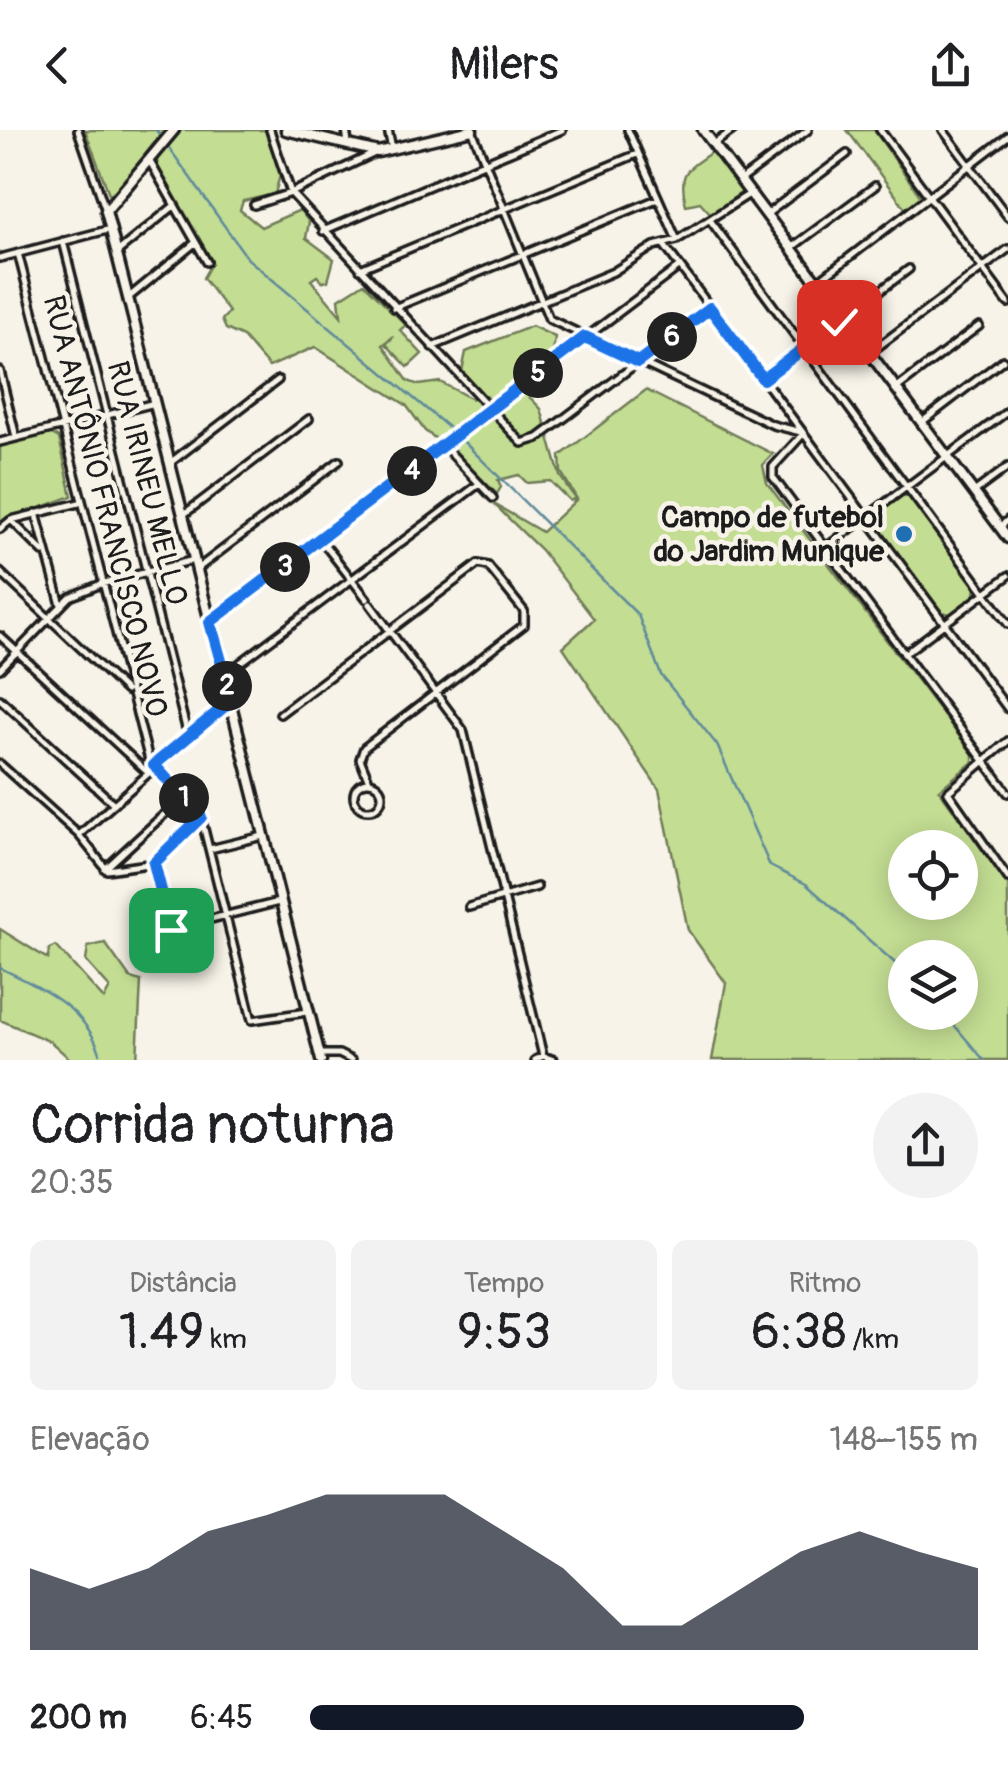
<!DOCTYPE html>
<html lang="pt">
<head>
<meta charset="utf-8">
<style>
  :root { --surface:#fff; --page:#f2f2f2; --text:#202124; --muted:#757577; --accent:#111827 }
  body { margin:0; font-family:Pangolin,sans-serif; background:var(--page); color:var(--text); height:100vh; display:flex; flex-direction:column; font-size:38px; white-space:nowrap }
  * { box-sizing:border-box; margin:0 }
  p { font-size:32px; color:var(--muted) }
  .icon { flex:none; width:55px; height:55px; fill:none; stroke:currentColor; stroke-width:2; stroke-linecap:round; stroke-linejoin:round }
  .map { position:relative; height:930px; overflow:hidden }
  .panel { display:flex; flex-direction:column; background:var(--surface); flex:1 }
  .panel>* { flex:none }
  .buttons { position:absolute; left:888px; top:700px; display:grid; gap:20px }
  .buttons a { display:grid; place-items:center; width:90px; height:90px; border-radius:50%; background:var(--surface); box-shadow:0 5px 25px #0003; font-size:50px }
  .pin { position:absolute; display:grid; place-items:center; width:85px; height:85px; color:#fff; margin:-42px; border-radius:20px; box-shadow:0 5px 15px #0006 }
  .km { position:absolute; width:50px; height:50px; margin:-25px; border-radius:50%; background:#222; color:#fff; font-size:28px; line-height:50px; text-align:center }
  .round { display:grid; place-items:center; flex:none; width:105px; height:105px; border-radius:52px; background:var(--page) }
  .summary { display:flex; align-items:center; justify-content:space-between; height:170px; padding:0 30px }
  h1 { font-size:55px; font-weight:600; line-height:75px }
  .metrics { display:grid; grid-template-columns:repeat(3,1fr); gap:15px; height:170px; padding:10px 30px }
  .metrics div { display:grid; align-content:center; border-radius:15px; background:var(--page); text-align:center }
  .metrics b { font-size:50px; font-weight:600 }
  .metrics small { font-size:28px; font-weight:400 }
  .metrics p { font-size:28px }
  .chart { height:280px; padding:20px 30px }
  .chart p { display:flex; justify-content:space-between }
  .chart svg { width:100%; height:180px; margin-top:10px; fill:var(--accent); opacity:.7 }
  ul { padding:0 30px; list-style:none; font-size:32px }
  li { display:grid; grid-template-columns:160px 120px 1fr; align-items:center; height:75px }
  li i { height:25px; border-radius:12px; background:var(--accent) }
  header { display:flex; justify-content:space-between; align-items:center; height:130px; padding:0 30px; background:var(--surface); font-size:45px; font-weight:600 }
  .map>svg:first-child { display:block }
  .green { fill:#c3dd93; stroke:#707c58; stroke-width:2.5; fill-rule:evenodd }
  .lines { fill:none; stroke-linecap:round; stroke-linejoin:round }
  .stream { stroke:#608a9b; stroke-width:2.5 }
  .minor-casing { stroke:#1c1c1c; stroke-width:12 }
  .tertiary-casing { stroke:#1c1c1c; stroke-width:15 }
  .secondary-casing { stroke:#1c1c1c; stroke-width:15 }
  .minor { stroke:#f7f3e8; stroke-width:5 }
  .tertiary { stroke:#f7f3e8; stroke-width:8 }
  .secondary { stroke:#f7f3e8; stroke-width:8 }
  .route-casing { stroke:#fff; stroke-width:20 }
  .route { stroke:#1a73e8; stroke-width:12 }
  .poi-dot { fill:#1f6fb2; stroke:#f7f3e8; stroke-width:4 }
  .labels { text-anchor:middle; dominant-baseline:central; stroke-width:9; stroke-linejoin:round; paint-order:stroke }
  .street-label { font-size:30px; fill:#1c1c1c; stroke:#f7f3e8 }
  .poi-label { font-size:30px; font-weight:bold; fill:#1c1c1c; stroke:#f7f3e8; text-anchor:end }
</style>
</head>
<body>
<header><svg class="icon" aria-label="back" viewBox="0 0 24 24"><path d="M15 5l-7 7 7 7"/></svg>Milers<svg class="icon" aria-label="share" viewBox="0 0 24 24"><path d="M12 15V3M7 8l5-5 5 5M5 13v7h14v-7"/></svg></header>
<div class="map">
<svg width="1008" height="930" viewBox="0 0 1008 930">
  <rect width="100%" height="100%" fill="#f7f3e8"/>
  <filter id="ink" filterUnits="userSpaceOnUse"><feTurbulence type="fractalNoise" baseFrequency=".01" numOctaves="2"/><feDisplacementMap in="SourceGraphic" scale="20" xChannelSelector="R" yChannelSelector="G"/><feConvolveMatrix kernelMatrix="1 2 1 2 8 2 1 2 1" color-interpolation-filters="sRGB"/></filter>
  <g filter="url(#ink)">
    <!-- green -->
    <path class="green" d="M85 0H164L111 69Z
      M180 0H266L281 41 275 64 243 71 240 80 261 97 300 80 309 92 306 108 334 129 328 151 322 152 317 146 311 150 341 186 339 169 364 153 406 195 400 200 422 224 408 237 386 214 394 206 383 215 408 251 419 255 440 252 472 269 481 262 462 241 466 222 532 196 555 207 553 222 516 253 541 279 560 346 575 368 570 371 550 351 527 353 519 345 498 350 501 357 497 364 452 320 425 301 406 275 315 217 269 237 243 207 226 199 222 190 229 182 203 148 212 132 158 41 157 27Z
      M847 0H874L923 70 908 82Z
      M713 21 742 62 711 84 700 72 686 75C678 40 686 41 713 21Z
      M646 260 773 324 763 335 767 353 973 624V632L939 660 1008 755V930H712L726 853 688 800 659 659 563 517 594 489 541 420 494 374 542 402 577 369 561 342 560 326ZM905 718H960V772H905ZM905 828H960V882H905Z
      M50 303 59 308 72 366 0 393V316Z
      M900 365 910 367 976 456 975 465 950 484 941 482 875 393 876 383Z
      M0 799 48 829 49 819 56 816 104 869 110 858 86 831 88 817 105 813 130 848 141 851 137 930H71L51 912 0 890Z"/>
    <g class="lines">
      <!-- stream -->
      <path class="stream" d="M156 0 161 7
        M167 15 248 129 455 303
        M461 309 638 485 661 545 717 615 770 736 806 754 905 842
        M0 838C40 857 86 878 100 923
        M943 882 984 930"/>
      <defs>
        <path id="minor" d="M78 0 106 81
          M270 0 291 63 522 313 538 308 710 178
          M346 0 348 13
          M388 0 392 19
          M472 0 549 189 773 295 801 302
          M628 0 677 110
          M880 0 1008 173
          M943 0 1008 87
          M714 14 733 0
          M149 30 207 132
          M741 50 808 0
          M254 75 291 63 375 23
          M767 84 847 24
          M710 90 1008 494
          M323 101 562 0
          M63 111 188 606
          M664 115 1008 579
          M791 118 875 56
          M18 123 151 638
          M116 123 174 76
          M0 128 111 99
          M360 139 637 24
          M817 152 1008 6
          M128 168 195 113
          M394 178 657 69
          M432 217 613 142 654 116 677 110 751 63
          M871 222 1008 119
          M0 241 16 307
          M763 249 909 139
          M897 258 979 196
          M922 292 1003 230
          M803 304 773 337V347L1008 663
          M0 312 155 273
          M445 317 493 368
          M170 333 278 250
          M974 362 1008 337
          M36 383 61 475
          M183 385 309 289
          M12 391 43 422
          M1000 397 1008 390
          M0 399 11 390 79 373
          M321 410 367 469
          M825 418 1008 281
          M197 439 339 331
          M0 442 126 561
          M370 474 463 600 543 926
          M211 491 679 137
          M0 506 147 642
          M904 524 1008 446
          M0 539 70 467 101 454 194 430
          M224 545 479 354
          M0 569 113 673
          M280 584 478 434 488 436 524 481V495L364 618 360 629 369 651
          M1008 611 948 662 1008 748
          M0 634 79 705 107 740 155 733 171 799 279 772
          M154 635 201 687 252 890 307 882
          M354 666a14 14 0 1 1 28 0a14 14 0 1 1-28 0Z
          M79 705 230 571
          M210 719 263 706
          M155 733 201 687
          M105 739 183 667
          M469 777 537 757
          M320 924H339L351 930
          M535 930 543 926 554 930"/>
        <path id="tertiary" d="M286 0 378 22 472 0
          M703 0 1008 408
          M106 81 174 0"/>
        <path id="secondary" d="M106 81 321 930"/>
      </defs>
      <!-- minor casing -->
      <use href="#minor" class="minor-casing"/>
      <!-- tertiary casing -->
      <use href="#tertiary" class="tertiary-casing"/>
      <!-- secondary casing -->
      <use href="#secondary" class="secondary-casing"/>
      <!-- minor -->
      <use href="#minor" class="minor"/>
      <!-- tertiary -->
      <use href="#tertiary" class="tertiary"/>
      <!-- secondary -->
      <use href="#secondary" class="secondary"/>
    </g>
  </g>
  <g class="lines" filter="url(#ink)">
    <defs>
      <path id="route" d="M171 800 154 733 201 687 154 635 232 570 210 492 585 207 638 232 710 178 763 249 839 192"/>
    </defs>
    <!-- route casing -->
    <use href="#route" class="route-casing"/>
    <!-- route -->
    <use href="#route" class="route"/>
  </g>
  <!-- markers -->
  <circle class="poi-dot" cx="904" cy="404" r="10"/>
  <g class="labels">
    <!-- street labels -->
    <g class="street-label">
      <text transform="translate(147 353) rotate(76)">RUA IRINEU MELLO</text>
      <text transform="translate(105 376) rotate(76)">RUA ANTÔNIO FRANCISCO NOVO</text>
    </g>
    <!-- poi labels -->
    <g class="poi-label">
      <text x="884" y="387">Campo de futebol<tspan x="884" dy="34">do Jardim Munique</tspan></text>
    </g>
  </g>
</svg>
<div class="buttons">
<a><svg class="icon" aria-label="locate" viewBox="0 0 24 24"><circle cx="12" cy="12" r="6"/><path d="M12 2v4M12 18v4M2 12h4M18 12h4"/></svg></a>
<a><svg class="icon" aria-label="layers" viewBox="0 0 24 24"><path d="M12 4l9 5-9 5-9-5zM3 14l9 5 9-5"/></svg></a>
</div>
<div class="pin" style="left:171px;top:800px;background:#1e9e55"><svg class="icon" aria-label="arrive" viewBox="0 0 24 24"><path d="M6 21V4h12l-3 4 3 4H6"/></svg></div>
<div class="pin" style="left:839px;top:192px;background:#d93025"><svg class="icon" aria-label="check" viewBox="0 0 24 24"><path d="M5 12l5 5 9-10"/></svg></div>
<b class="km" style="left:184px;top:668px">1</b>
<b class="km" style="left:227px;top:556px">2</b>
<b class="km" style="left:285px;top:437px">3</b>
<b class="km" style="left:412px;top:341px">4</b>
<b class="km" style="left:538px;top:243px">5</b>
<b class="km" style="left:672px;top:207px">6</b>
</div>
<section class="panel">
<div class="summary"><div><h1>Corrida noturna</h1><p>20:35</p></div><a class="round"><svg class="icon" aria-label="share" viewBox="0 0 24 24"><path d="M12 15V3M7 8l5-5 5 5M5 13v7h14v-7"/></svg></a></div>
<div class="metrics">
<div><p>Distância</p><b>1.49<small> km</small></b></div>
<div><p>Tempo</p><b>9:53</b></div>
<div><p>Ritmo</p><b>6:38<small> /km</small></b></div>
</div>
<div class="chart"><p><span>Elevação</span>148–155 m</p>
<svg viewBox="0 0 160 44" preserveAspectRatio="none"><path d="M0 44V24L10 29L20 24L30 15L40 11L50 6L60 6L70 6L80 15L90 24L100 38L110 38L120 29L130 20L140 15L150 20L160 24V44z"/></svg>
</div>
<ul>
<li><b>200 m</b>6:45<i style="width:74%"></i></li>
</ul>
</section>
</body>
</html>
